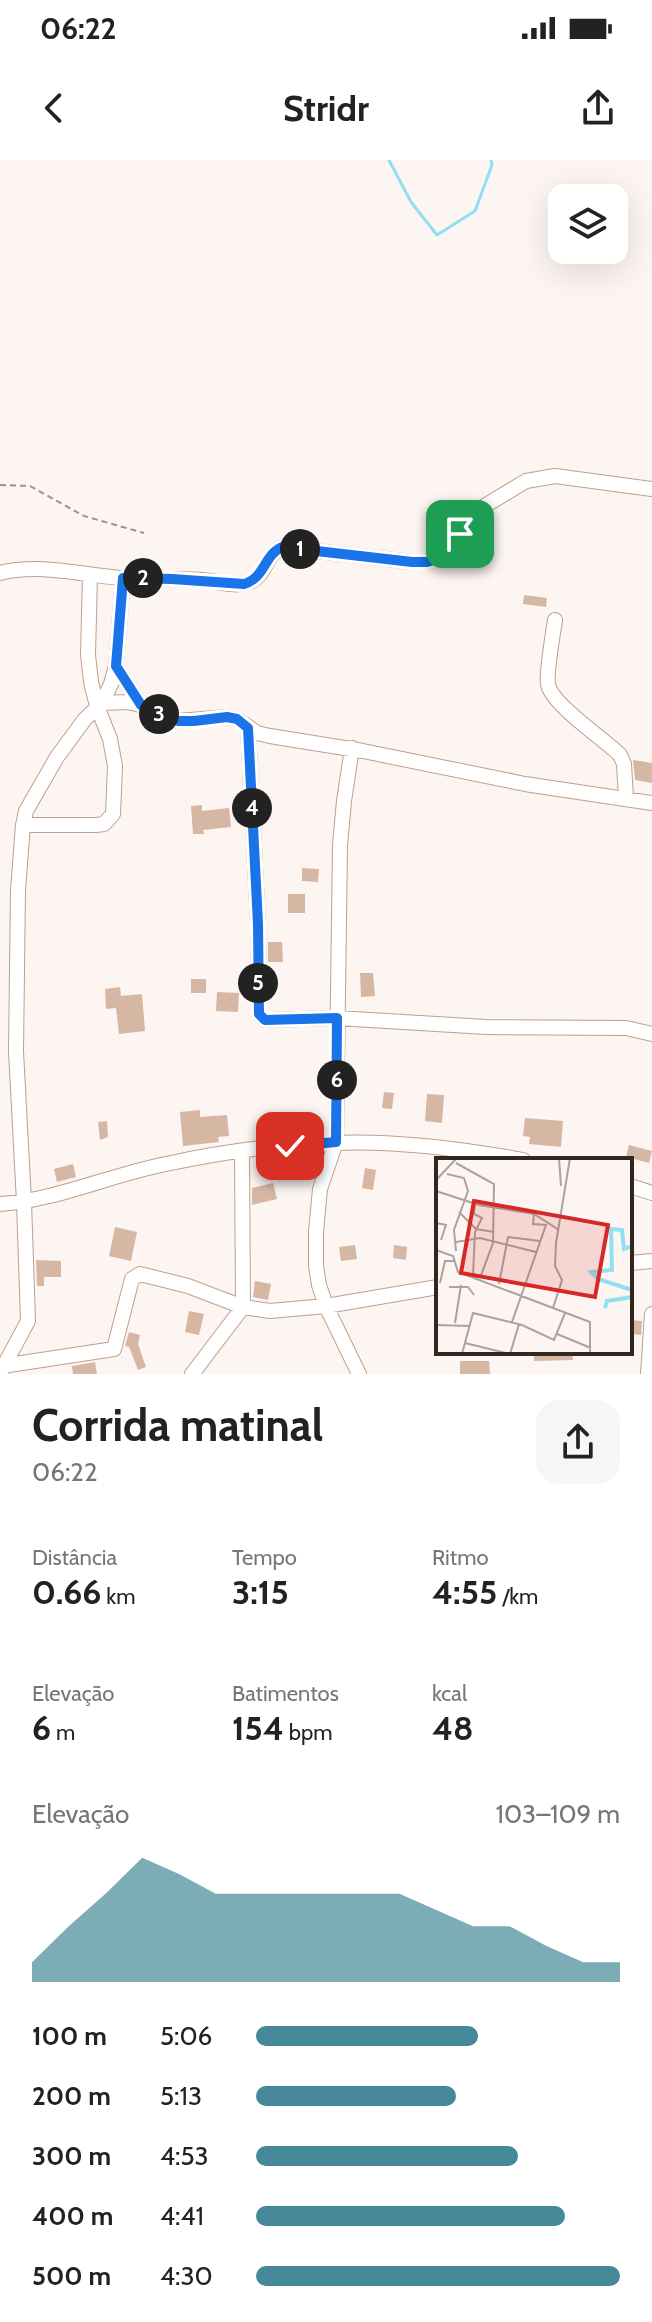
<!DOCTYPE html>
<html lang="pt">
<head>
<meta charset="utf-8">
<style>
  :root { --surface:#fff; --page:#f6f6f6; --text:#222; --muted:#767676; --accent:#458998 }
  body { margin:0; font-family:Cabin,sans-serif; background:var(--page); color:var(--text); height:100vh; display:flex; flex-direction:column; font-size:30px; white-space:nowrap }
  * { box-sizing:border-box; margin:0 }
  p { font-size:26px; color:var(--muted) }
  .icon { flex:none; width:44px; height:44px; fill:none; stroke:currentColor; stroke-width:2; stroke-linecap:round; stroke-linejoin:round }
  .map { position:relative; height:1214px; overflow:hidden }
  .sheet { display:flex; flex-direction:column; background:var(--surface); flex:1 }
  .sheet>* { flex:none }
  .buttons { position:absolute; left:548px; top:24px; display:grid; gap:16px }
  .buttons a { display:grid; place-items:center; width:80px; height:80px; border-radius:16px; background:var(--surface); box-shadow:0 8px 32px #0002; font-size:40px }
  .pin { position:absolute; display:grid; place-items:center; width:68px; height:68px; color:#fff; margin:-34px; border-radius:16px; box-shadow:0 4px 12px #0006 }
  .km { position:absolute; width:40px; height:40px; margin:-20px; border-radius:50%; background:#222; color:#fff; font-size:22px; line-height:40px; text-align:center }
  .round { display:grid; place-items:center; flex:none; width:84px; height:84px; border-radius:24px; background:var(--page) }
  .head { display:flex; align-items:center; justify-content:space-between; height:136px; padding:0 32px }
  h1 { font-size:44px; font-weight:700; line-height:60px }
  .metrics { display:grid; grid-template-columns:repeat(3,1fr); gap:12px; height:136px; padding:8px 32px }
  .metrics div { display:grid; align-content:center }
  .metrics b { font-size:34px; font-weight:700 }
  .metrics small { font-size:22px; font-weight:400 }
  .metrics p { font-size:22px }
  .chart { height:224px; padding:16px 32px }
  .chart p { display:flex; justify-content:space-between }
  .chart svg { width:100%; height:144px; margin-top:8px; fill:var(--accent); opacity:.7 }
  ul { padding:0 32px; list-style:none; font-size:26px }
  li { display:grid; grid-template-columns:128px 96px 1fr; align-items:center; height:60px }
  li i { height:20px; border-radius:10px; background:var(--accent) }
  .status { display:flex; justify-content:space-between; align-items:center; height:56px; padding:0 40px; background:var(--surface); direction:ltr }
  .status svg { height:22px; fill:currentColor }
  header { display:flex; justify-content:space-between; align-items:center; height:104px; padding:0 32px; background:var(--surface); font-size:36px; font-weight:700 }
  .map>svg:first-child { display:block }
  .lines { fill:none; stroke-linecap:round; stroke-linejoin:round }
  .stream { stroke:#92dff1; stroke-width:3 }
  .building { fill:#d5b7a3 }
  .street-casing { stroke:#bea08c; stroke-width:16 }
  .path { stroke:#9c938d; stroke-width:2; stroke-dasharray:6 4; stroke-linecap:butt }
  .street { stroke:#fff; stroke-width:14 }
  .route-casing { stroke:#fff; stroke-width:16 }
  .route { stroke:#1a73e8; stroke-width:10 }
  .inset-river { fill:none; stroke:#92dff1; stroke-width:4 }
  .inset-road { fill:none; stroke:#aba39d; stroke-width:2 }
  .view { fill:#d62828; fill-opacity:0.15; stroke:#d62828; stroke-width:4 }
  .inset-edge { fill:none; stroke:#32271f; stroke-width:4 }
</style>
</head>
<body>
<div class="status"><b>06:22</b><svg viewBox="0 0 49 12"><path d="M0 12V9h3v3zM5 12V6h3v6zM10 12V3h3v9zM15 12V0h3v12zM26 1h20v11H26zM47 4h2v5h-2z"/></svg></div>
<header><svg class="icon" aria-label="back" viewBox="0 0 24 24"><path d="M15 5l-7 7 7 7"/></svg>Stridr<svg class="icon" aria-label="share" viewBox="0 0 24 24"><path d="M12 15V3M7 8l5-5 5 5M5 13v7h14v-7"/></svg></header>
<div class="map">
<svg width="652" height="1214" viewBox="0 0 652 1214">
  <rect width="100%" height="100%" fill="#fcf5f1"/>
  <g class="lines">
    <!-- stream -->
    <path class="stream" d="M389 0 411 42 437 75 475 51 492 5 491 0"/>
  </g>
  <!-- building -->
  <path class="building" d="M431 365 443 366 441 387 431 390H428Z
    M524 435 547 438 546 447 523 444Z
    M633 600 652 603V623L635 620Z
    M202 645V651L229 648 231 667 203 670 204 674H193L191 646Z
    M302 708 319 709 318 722 302 721Z
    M288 734H305V753H288Z
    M268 782H282L283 802H268Z
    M360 813H373L375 836 361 837Z
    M191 819H206V833H191Z
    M120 827 121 836 142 834 145 871 119 874 116 848 106 849 105 829Z
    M217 832 239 833 238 852 216 851Z
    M384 932 394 933 392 949 382 948Z
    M427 934 444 935 442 963 425 961Z
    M200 950V957L227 955 229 976 218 977 219 982 183 986 180 952Z
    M525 958 563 961 561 987 529 984 530 977 523 976Z
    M107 961 108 977 100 980 98 962Z
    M629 985 652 991 649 1003 626 997Z
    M73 1004 76 1017 57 1022 54 1009Z
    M365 1008 376 1010 373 1030 362 1028Z
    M273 1023 277 1039 252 1045V1028Z
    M115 1067 137 1072 131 1101 109 1096Z
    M355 1085 357 1099 341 1101 339 1087Z
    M394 1085 407 1087 406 1100 393 1098Z
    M36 1100 61 1101V1117H44V1126H37Z
    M255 1121 271 1124 268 1140 253 1137Z
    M189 1151 204 1154 199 1175 185 1172Z
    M630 1160 642 1161 641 1175 630 1174Z
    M129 1172 140 1175 138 1184 146 1207 138 1210 129 1187 125 1186Z
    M534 1192H572L573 1200 534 1201Z
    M460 1201H489L490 1214H460Z
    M95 1202 97 1214H73L72 1206Z"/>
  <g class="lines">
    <defs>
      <path id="street" d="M0 413C39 403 82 415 122 418 148 420 175 418 202 420 216 421 236 428 250 422 266 415 266 394 282 387L412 402H427L447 396 473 353 526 321 555 316 652 329
        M555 460C553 474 546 513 548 524 551 544 604 579 620 595L624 604 626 638
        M116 506 141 545
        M102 543 127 542 141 545 178 561 227 557 237 559 257 573 270 576 363 591 525 624 652 643
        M248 568 258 764 259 847V854L265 860 337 858 486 867 626 868 652 874
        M352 588 344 641 340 685 336 982 320 1029 316 1072V1106L319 1125 326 1146 359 1214
        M23 665H96L104 664 113 654 115 606 110 579 97 546 91 522 88 495 90 415
        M630 1026 652 1033
        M0 1044C57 1040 110 1015 166 1004 221 992 279 984 335 983 397 980 462 989 523 1000
        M630 1103 652 1101
        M2 1206 114 1189 132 1119 140 1114 188 1126 243 1147 270 1151 326 1146 438 1127
        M0 1213 28 1161 24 1042 16 891 18 730 23 665 26 651 57 597 85 559 102 543 111 524 116 506 123 418
        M192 1214 243 1147 242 991
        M648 1214 652 1154"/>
    </defs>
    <!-- street casing -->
    <use href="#street" class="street-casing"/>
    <!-- path -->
    <path class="path" d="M0 325 30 326 84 356 144 373"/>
    <!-- street -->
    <use href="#street" class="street"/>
  </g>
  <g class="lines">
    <defs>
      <path id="route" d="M290 986 336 982 337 858 265 860 259 854 258 764 248 568 237 559 227 557 194 561H178L141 545 116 506 123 418 172 419 244 424C265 418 264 395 282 387L412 402H427L447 396 460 374"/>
    </defs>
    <!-- route casing -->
    <use href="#route" class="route-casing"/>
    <!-- route -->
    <use href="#route" class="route"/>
  </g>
  <!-- overview -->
  <g transform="translate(436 998)">
    <rect width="196" height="196" fill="#fcf5f1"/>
    <path class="inset-river" d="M196 88 188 91 186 72 175 71 176 112 155 114 162 121 196 132M169 150 171 143 196 139"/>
    <path class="inset-road" d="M123 0 125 28M20 5 58 26 57 85 44 120M11 16 28 20 32 33 18 72 20 93M0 22 21 0M0 33 43 47 98 56 123 72M23 54 40 71 58 74M98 56 97 66 111 67M0 65 10 67 5 82M20 84 44 80 100 94M0 92 17 98 22 114 154 164V196M37 118 39 74 46 60 38 56 39 44M4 125 9 103H19M63 126 72 79 104 83M13 129H32L38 137M117 150 126 122 119 108 120 85 134 0M76 164 110 67M19 165 25 127M0 167 33 168M121 176 155 190M29 185 74 196 83 166M26 196 37 155 86 167 118 182 129 155"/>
    <path class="view" d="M38 43 172 67 159 139 25 115Z"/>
    <rect width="196" height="196" class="inset-edge"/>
  </g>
</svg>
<div class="buttons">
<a><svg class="icon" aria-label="layers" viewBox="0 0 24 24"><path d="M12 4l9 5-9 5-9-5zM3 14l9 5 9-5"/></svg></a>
</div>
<div class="pin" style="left:460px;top:374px;background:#1e9e55"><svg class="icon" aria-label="arrive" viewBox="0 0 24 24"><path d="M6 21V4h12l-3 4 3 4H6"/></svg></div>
<div class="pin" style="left:290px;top:986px;background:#d93025"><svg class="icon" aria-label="check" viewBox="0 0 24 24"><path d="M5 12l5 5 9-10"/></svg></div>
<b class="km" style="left:300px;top:389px">1</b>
<b class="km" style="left:143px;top:418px">2</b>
<b class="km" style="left:159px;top:554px">3</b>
<b class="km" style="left:252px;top:648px">4</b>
<b class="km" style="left:258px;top:823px">5</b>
<b class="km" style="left:337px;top:920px">6</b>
</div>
<section class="sheet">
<div class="head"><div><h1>Corrida matinal</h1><p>06:22</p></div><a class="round"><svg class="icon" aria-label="share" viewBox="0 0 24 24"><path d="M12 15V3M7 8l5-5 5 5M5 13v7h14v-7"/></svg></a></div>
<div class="metrics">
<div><p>Distância</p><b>0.66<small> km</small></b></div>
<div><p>Tempo</p><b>3:15</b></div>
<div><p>Ritmo</p><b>4:55<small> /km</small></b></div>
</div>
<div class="metrics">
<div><p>Elevação</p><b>6<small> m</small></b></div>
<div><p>Batimentos</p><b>154<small> bpm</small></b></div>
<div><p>kcal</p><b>48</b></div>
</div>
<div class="chart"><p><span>Elevação</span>103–109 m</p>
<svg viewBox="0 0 160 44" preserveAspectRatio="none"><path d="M0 44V38L10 27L20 17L30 6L40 11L50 17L60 17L70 17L80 17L90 17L100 17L110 22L120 27L130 27L140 33L150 38L160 38V44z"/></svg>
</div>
<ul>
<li><b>100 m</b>5:06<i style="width:61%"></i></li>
<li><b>200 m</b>5:13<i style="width:55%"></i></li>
<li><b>300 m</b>4:53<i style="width:72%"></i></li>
<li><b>400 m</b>4:41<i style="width:85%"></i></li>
<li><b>500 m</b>4:30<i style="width:100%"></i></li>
</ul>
</section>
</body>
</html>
